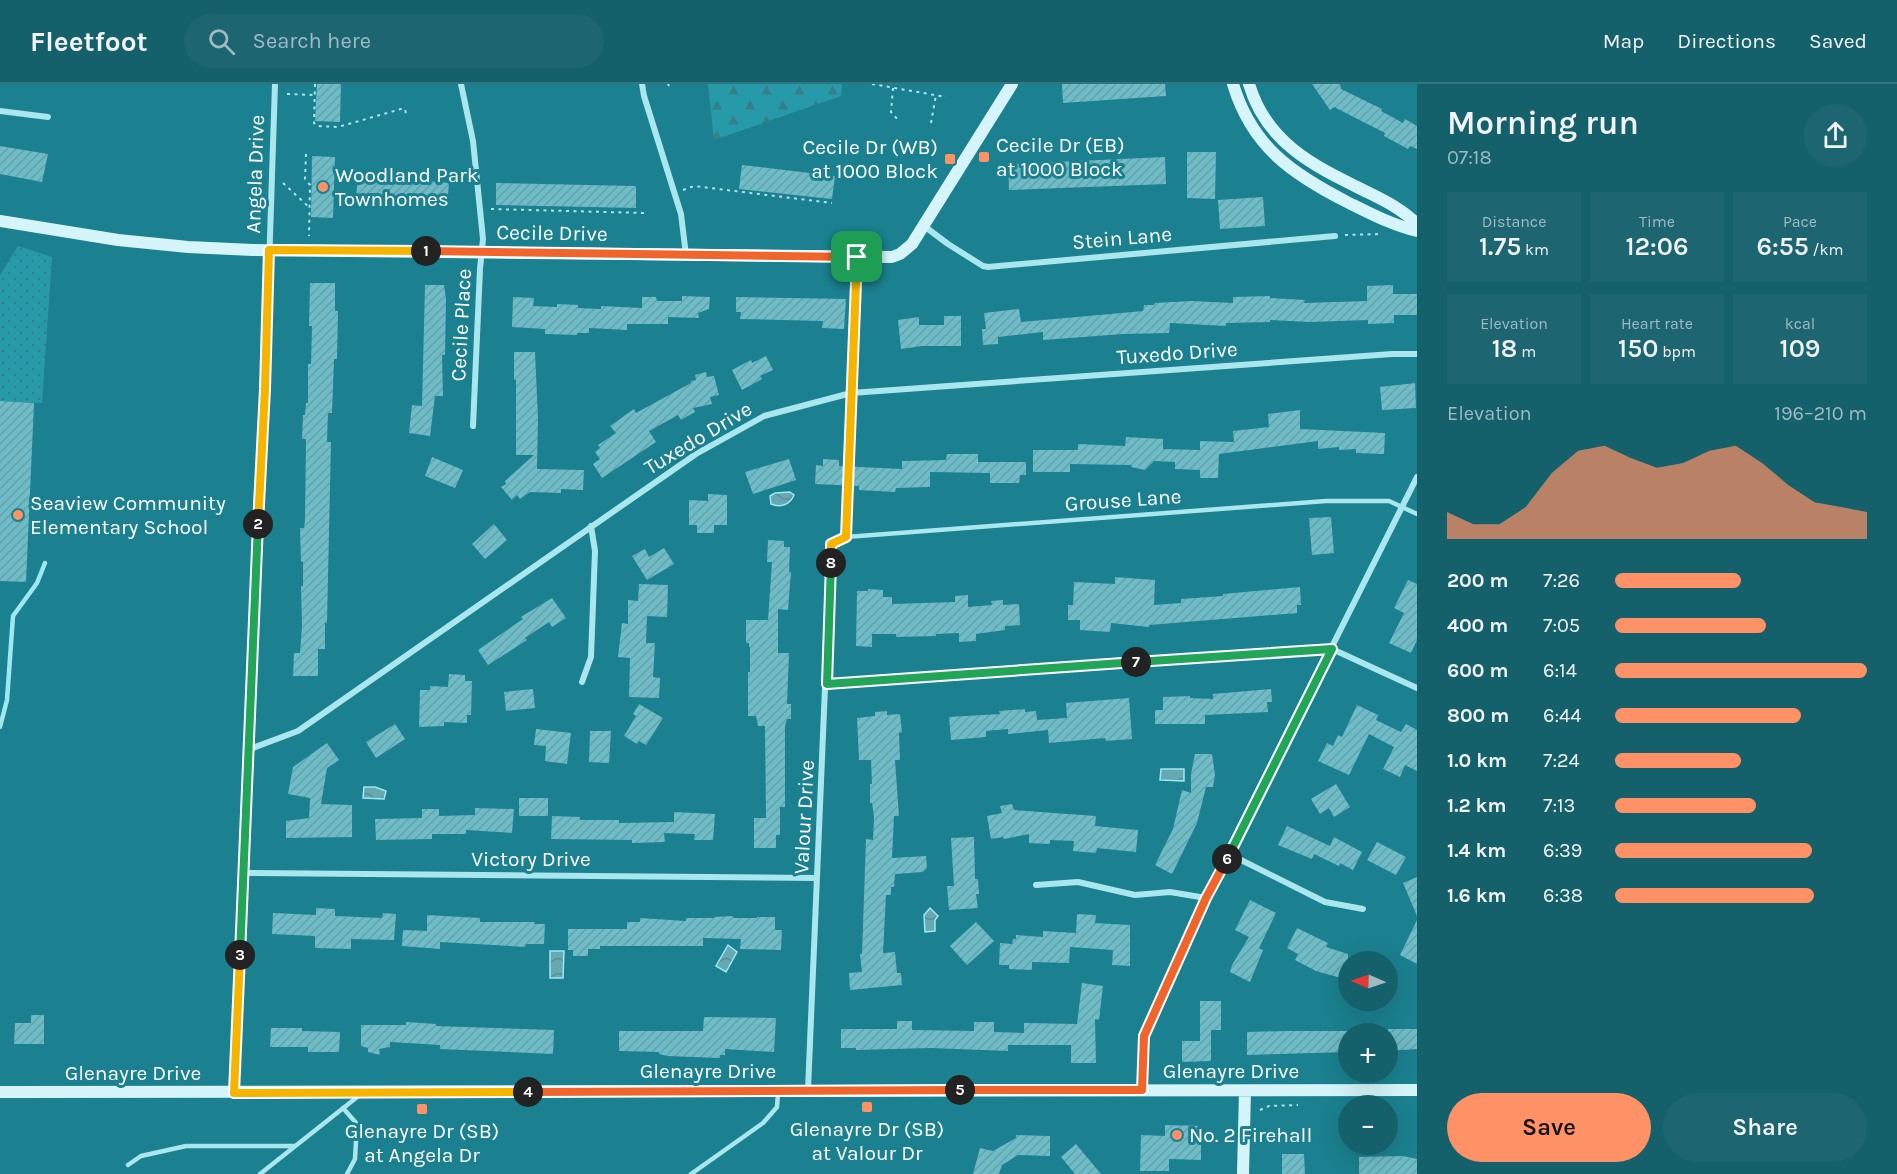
<!DOCTYPE html>
<html lang="en">
<head>
<meta charset="utf-8">
<style>
  :root { --surface:#14606b; --page:#1d6671; --text:#f1f3f6; --muted:#9dbbc1; --line:#33757e; --accent:#ff9166 }
  body { margin:0; font-family:Karla,sans-serif; background:var(--page); color:var(--text); height:100vh; display:flex; flex-direction:column; font-size:22px; white-space:nowrap }
  * { box-sizing:border-box; margin:0 }
  p { font-size:20px; color:var(--muted) }
  .icon { flex:none; width:33px; height:33px; fill:none; stroke:currentColor; stroke-width:2; stroke-linecap:round; stroke-linejoin:round }
  .map { position:relative; flex:1; overflow:hidden }
  .drawer { display:flex; flex-direction:column; background:var(--surface); width:480px }
  .drawer>* { flex:none }
  .needle { width:39px; rotate:272deg }
  .fabs { position:absolute; left:1338px; top:867px; display:grid; gap:12px }
  .fabs a { display:grid; place-items:center; width:60px; height:60px; border-radius:50%; background:var(--surface); box-shadow:0 6px 24px #0002; font-size:30px }
  .pin { position:absolute; display:grid; place-items:center; width:51px; height:51px; color:#fff; margin:-26px; border-radius:12px; box-shadow:0 3px 9px #0006 }
  .km { position:absolute; width:30px; height:30px; margin:-15px; border-radius:50%; background:#222; color:#fff; font-size:16px; line-height:30px; text-align:center }
  .round { display:grid; place-items:center; flex:none; width:63px; height:63px; border-radius:32px; background:var(--page) }
  .headline { display:flex; align-items:center; justify-content:space-between; height:102px; padding:0 30px }
  h1 { font-size:33px; font-weight:600; line-height:45px }
  .stats { display:grid; grid-template-columns:repeat(3,1fr); gap:9px; height:102px; padding:6px 30px }
  .stats div { display:grid; align-content:center; border-radius:0px; background:var(--page); text-align:center }
  .stats b { font-size:26px; font-weight:600 }
  .stats small { font-size:16px; font-weight:400 }
  .stats p { font-size:16px }
  .chart { height:168px; padding:12px 30px }
  .chart p { display:flex; justify-content:space-between }
  .chart svg { width:100%; height:108px; margin-top:6px; fill:var(--accent); opacity:.7 }
  .cta { display:flex; gap:12px; margin-top:auto; padding:12px 30px }
  .cta a { flex:1; height:69px; border-radius:36px; background:var(--accent); color:#111; font-size:24px; font-weight:600; line-height:69px; text-align:center }
  .cta a+a { background:var(--page); color:var(--text) }
  ul { padding:0 30px; list-style:none; font-size:20px }
  li { display:grid; grid-template-columns:96px 72px 1fr; align-items:center; height:45px }
  li i { height:15px; border-radius:8px; background:var(--accent) }
  header { display:flex; align-items:center; gap:36px; box-sizing:border-box; height:84px; padding:0 30px; background:var(--surface); border-bottom:2px solid var(--line) }
  header strong { font-size:28px }
  nav { display:flex; gap:33px; margin-inline-start:auto; font-size:21px }
  .search { width:420px; height:54px; background:var(--page); display:flex; align-items:center; gap:15px; box-sizing:border-box; padding:0 21px; border-radius:33px; color:var(--muted); font-size:22px }
  main { display:flex; flex:1; min-height:0 }
  .map>svg:first-child { display:block }
  .grass { fill:url(#grass-dots) }
  .forest { fill:url(#forest-firs) }
  .water { fill:url(#water-waves); stroke:#9ce7f0; stroke-width:1.5 }
  .lines { fill:none; stroke-linecap:round; stroke-linejoin:round }
  .stream { stroke:#9ce7f0; stroke-width:4.5 }
  .building { fill:url(#building-hatch) }
  .path { stroke:#a9e6ee; stroke-width:2; stroke-dasharray:3 4.5; stroke-linecap:butt }
  .lane { stroke:#a9e6ee; stroke-width:4.5 }
  .street { stroke:#a9e6ee; stroke-width:6 }
  .secondary { stroke:#d6f5fa; stroke-width:12 }
  .split-1-casing { stroke:#fff; stroke-width:12 }
  .split-2-casing { stroke:#fff; stroke-width:12 }
  .split-3-casing { stroke:#fff; stroke-width:12 }
  .split-4-casing { stroke:#fff; stroke-width:12 }
  .split-5-casing { stroke:#fff; stroke-width:12 }
  .split-6-casing { stroke:#fff; stroke-width:12 }
  .split-7-casing { stroke:#fff; stroke-width:12 }
  .split-8-casing { stroke:#fff; stroke-width:12 }
  .split-9-casing { stroke:#fff; stroke-width:12 }
  .split-1 { stroke:#f0652b; stroke-width:8 }
  .split-2 { stroke:#f5b400; stroke-width:8 }
  .split-3 { stroke:#22a559; stroke-width:8 }
  .split-4 { stroke:#f5b400; stroke-width:8 }
  .split-5 { stroke:#f0652b; stroke-width:8 }
  .split-6 { stroke:#f0652b; stroke-width:8 }
  .split-7 { stroke:#22a559; stroke-width:8 }
  .split-8 { stroke:#22a559; stroke-width:8 }
  .split-9 { stroke:#f5b400; stroke-width:8 }
  .poi-dot { fill:#ff9166; stroke:#1b808f; stroke-width:2 }
  .labels { text-anchor:middle; dominant-baseline:central; stroke-width:6; stroke-linejoin:round; paint-order:stroke }
  .poi-label { font-size:21px; fill:#fff; stroke:#1b808f; text-anchor:start }
  .street-label { font-size:21px; fill:#fff; stroke:#1b808f }
</style>
</head>
<body>
<header>
<strong>Fleetfoot</strong>
<div class="search"><svg class="icon" aria-label="search" viewBox="0 0 24 24"><circle cx="10" cy="10" r="6"/><path d="M15 15l6 6"/></svg>Search here</div>
<nav><a>Map</a><a>Directions</a><a>Saved</a></nav>
</header>
<main>
<div class="map">
<svg width="1417" height="1090" viewBox="0 0 1417 1090">
  <defs>
    <pattern id="grass-dots" width="8" height="8" patternUnits="userSpaceOnUse" patternTransform="scale(1.5)"><rect width="8" height="8" fill="#279aaa"/><path d="M2 2h.1M6 6h.1" fill="none" stroke="#347f89" stroke-width="1.8" stroke-linecap="round"/></pattern>
    <pattern id="forest-firs" width="22" height="20" patternUnits="userSpaceOnUse" patternTransform="scale(1.5)"><rect width="22" height="20" fill="#279aaa"/><path d="M5 1l3.5 6h-7zM16 11l3.5 6h-7z" fill="#347f89"/></pattern>
    <pattern id="water-waves" width="16" height="10" patternUnits="userSpaceOnUse" patternTransform="scale(1.5)"><rect width="16" height="10" fill="#66a9b3"/><path d="M0 5q4-4 8 0t8 0" fill="none" stroke="#5e8d94"/></pattern>
    <pattern id="building-hatch" width="6" height="6" patternUnits="userSpaceOnUse" patternTransform="scale(1.5)"><rect width="6" height="6" fill="#6ebcc7"/><path d="M-1 1l2-2M0 6l6-6M5 7l2-2" fill="none" stroke="#66a0a8"/></pattern>
  </defs>
  <rect width="100%" height="100%" fill="#1b808f"/>
  <!-- grass -->
  <path class="grass" d="M18 162 52 173 42 319 0 317V191Z"/>
  <!-- forest -->
  <path class="forest" d="M708 0H842L841 12 714 56Z"/>
  <!-- water -->
  <path class="water" d="M790 408 794 411C790 421 780 424 771 420L770 412 775 409Z
    M1161 685H1184V697L1160 696Z
    M364 703H375L386 707 384 715 363 714Z
    M930 824 938 832 935 836V847L925 848 924 831Z
    M728 861 737 868 726 888 716 882Z
    M550 867H564L563 894H550Z"/>
  <g class="lines">
    <!-- stream -->
    <path class="stream" d="M0 643 7 616 13 532 37 499 45 479"/>
  </g>
  <!-- building -->
  <path class="building" d="M317 0H341L340 38 315 37Z
    M1062 0H1165L1166 12 1063 19Z
    M1312 0H1340L1341 5 1382 25 1381 27 1403 39 1405 35 1417 42V65L1410 62 1408 65 1384 52 1385 49 1334 23 1330 26Z
    M0 62 48 70 42 98 0 90Z
    M1187 68H1216L1215 115 1187 114Z
    M312 72 335 73 333 134 311 133Z
    M1165 73 1166 100 1009 106 1008 80Z
    M742 81 835 92 832 115 739 105Z
    M358 91 449 99 447 122 356 113Z
    M496 99 636 102V124L496 121Z
    M1263 113 1265 142 1220 145 1218 116Z
    M310 199H335V227H338L337 275H334L332 329H328L327 358H331L327 539H325V565H318V592H293L294 569H300L302 542 301 502H303V478L301 477 300 444H304L305 436 306 355H302L303 331H305L306 319H308V280H311L312 242H309Z
    M425 201H444L446 215 445 271H442L443 312H435L430 352 409 349 412 321 422 322Z
    M1393 201V210H1417V231H1394V239L1368 240V236L1310 238 1270 236V238L1226 239V242L1170 239 1169 249 1123 250 1043 256V248L998 253V260L983 261 982 245H986L984 229 1019 225 1021 238 1143 227 1144 221H1154L1155 219 1192 217 1233 219V213L1270 212V214L1305 216 1304 219 1367 217V202Z
    M682 212 710 213 709 225 698 229 699 234 668 233V240H627V246L589 244V249H577V251L545 250V245L512 243 513 213 534 214 533 222 557 223V220L578 221V224L601 225V222L642 224V213H656L657 217H682Z
    M736 213 846 215 844 245 822 244 823 237 740 235 741 228H736Z
    M944 232H961V262H922L901 265 898 236 919 233V241H944Z
    M514 268H535L538 334 537 385 584 386 583 406 561 405V409L530 408 520 415 517 411 512 416 501 403 506 400 505 397 534 371H516V296H514Z
    M766 272 773 286 760 292 762 295 742 306 732 286 751 276 752 279Z
    M706 288 707 293 714 292 719 311 710 313 712 320 693 324 695 328 681 336 678 331 649 347 656 358 602 394 593 380 600 375 595 368 600 364 598 361 616 349 610 342 634 325 636 329 691 299V297L696 296 695 291Z
    M1415 299 1416 324 1382 326 1380 303Z
    M0 317 34 319 26 498 0 497Z
    M1300 326V345L1385 349 1384 370 1356 369V365L1339 366V363L1318 365V357L1219 370 1218 394H1200V386L1175 385V378L1154 377 1145 386 1131 383 1132 381 1070 380V388H1033V366H1078V360L1125 362 1126 353 1163 355V365L1200 366V357L1234 358 1233 347 1269 343 1268 330Z
    M947 370H978V378H1026V391H1020L1019 399H990V389L930 388V403L896 404 895 408 859 406V402L815 400 816 381 823 382V375L839 376V382L902 385V377L946 376Z
    M432 373 463 386 455 404 425 392Z
    M789 375 796 396 753 410 745 388Z
    M708 410 727 411V441H714V449H697V441H689V416L708 417Z
    M1331 433 1334 469 1312 471 1309 434Z
    M494 440 507 456 485 475 472 460Z
    M768 456 784 457V463H790L789 488H791L788 526 778 525V569H789L787 620H791V635H787L785 642V723H780V751H776V764H754V734H766L765 642H758L756 632H748V588H750V563H749V559H746V536H768L772 478H767Z
    M664 464 674 480 647 496 632 472 645 465 649 473Z
    M1115 493 1155 496 1154 521 1181 519V515L1223 512V510L1300 503 1301 521H1297V529L1149 541V543L1111 539 1110 548 1080 546V536H1068V521H1073L1074 498 1115 500Z
    M1408 496 1417 500V556L1411 569 1389 559 1404 529 1394 524Z
    M639 500 668 501 667 533 647 532 646 559H655L653 593 660 594 659 614 629 613 630 574 618 573 622 539 628 540V516L638 517Z
    M868 505 883 506V513H892V520L955 518V512L968 511V523L992 521 991 517 1003 516V521L1019 520 1020 541 1005 542V546L976 550V557L959 558V549L936 550V552L896 553V550H872V563L856 562 857 507H868Z
    M552 514 566 534 552 543 549 538 525 554 527 556 488 581 478 566 523 535 521 533Z
    M449 590 465 591V597H472L471 631H467V639L444 638V642L419 643 420 606H430V602L448 603Z
    M533 605 535 624 506 627 504 608Z
    M1271 605 1272 618H1267L1268 628 1205 631V640H1155V626H1163V613L1190 612V614L1213 615V610Z
    M1129 614 1132 655 1106 657 1105 654 1049 659 1048 646 1008 650V645L986 647V653L951 656 949 633 1000 630 999 627 1025 625V628L1036 627 1037 636 1067 634 1066 619Z
    M639 620 663 634 646 661 639 657 637 660 624 652 636 632 633 630Z
    M1357 621 1378 631 1376 636 1401 648 1406 640 1417 646V687L1405 681 1400 693 1383 685 1394 663 1369 650 1349 691 1318 677 1327 659 1333 662 1338 651 1342 653Z
    M887 627V631L900 630 902 648 899 649 900 676H895L899 732H894L892 774 926 772 927 784 923 788 895 790 894 803H891V811H886L883 869 895 868 897 889H901L902 901 850 906 849 889 862 888 860 870H862L866 755 873 756 874 733 872 719H870V700H872L871 676H859L857 634 875 632V628Z
    M395 640 405 655 376 674 366 658Z
    M536 645 571 649 567 680 545 677 546 662 534 661Z
    M590 647H611L609 679 589 678Z
    M327 659 339 676 327 684 321 720 352 721V753L286 754V737L309 734 310 714 288 710 293 683Z
    M1195 670H1212L1215 691 1213 703H1206L1197 739 1172 790 1155 781 1173 745 1182 706 1191 709V690Z
    M1336 700 1350 723 1334 733 1329 724 1320 730 1311 715Z
    M519 714H548V732H519Z
    M1012 720 1014 726 1096 732 1095 742 1138 746 1136 768 1097 764 1096 769 1073 767 1074 757 1050 756V760L1029 759V750L1004 755 1003 753 991 755 987 732 1002 729 1000 722Z
    M475 724 514 725 512 749 466 746V750H432V755L376 756 375 735 422 734V725H439V732L475 731Z
    M674 728 715 730 713 756H694L695 750 664 749 665 758 632 759V756L551 755 552 732 580 733V736H619V739L674 738Z
    M1287 742 1330 762 1334 753 1362 768 1353 786 1340 779 1339 782 1314 770 1312 775 1278 761Z
    M974 753 975 795H978L979 810H976L978 824 949 826 947 802H954L951 754Z
    M1377 758 1406 773 1396 791 1367 776Z
    M1417 793V832L1403 799Z
    M1250 816 1276 829 1259 864 1263 866 1250 898 1230 888 1232 881 1249 853 1235 846Z
    M316 824 335 825V832L382 834 383 829 396 830 394 856 351 855V865L315 864V852L272 850 273 829 316 831Z
    M1077 830 1096 831 1095 839 1130 841V882L1112 881 1113 866 1070 863 1069 879 1032 878V886L1009 885V881H999L1000 859 1012 860 1013 855H1016V851L1043 853V847L1076 849Z
    M427 831 480 834V838H535L534 840H545L544 860H526L525 863 440 858V865L402 862 403 846 427 847Z
    M732 832 734 834H757V833H775V846H782L781 866 740 865 741 855 703 854V862H600V865H588V872H573V866H568V845H627V838H640V834L686 837V834H714V833Z
    M1417 836V880L1400 871Z
    M976 838 994 857 967 881 950 862Z
    M1297 844 1328 859 1326 863 1348 870V896L1316 887 1295 876 1298 870 1287 864Z
    M1082 899 1103 902 1099 936 1095 935 1096 979H1071V961H1008V967L931 964 856 966V964H841V945H897V937H912V946L974 947V938H994V948L1024 949V939L1077 940Z
    M1200 917H1221V946H1211V977L1182 978V957H1200Z
    M31 931H44V960H14L15 939H31Z
    M704 933 776 934 774 968 725 965V971H720V974L667 972 659 970V968L619 967V947H703Z
    M406 938 436 940V942L554 946 553 970 440 965V961L390 958V963L379 965 380 971 368 968V964L361 962V941H406Z
    M271 944H302V947L340 948 339 968H308V963H270Z
    M1388 945H1417V965L1388 967Z
    M1286 947H1348V968L1247 971V948Z
    M1165 1041 1201 1042V1076L1169 1075V1087H1140L1141 1051 1165 1052Z
    M1016 1051 1050 1052V1072L1018 1071 1002 1081 999 1090H973L980 1064 993 1067 1016 1054Z
    M1076 1060 1101 1090H1075L1061 1073Z
    M1282 1070H1304L1305 1090H1282Z
    M1403 1072 1417 1075V1090H1359V1073Z"/>
  <g class="lines">
    <!-- path -->
    <path class="path" d="M315 0 314 39 317 42 338 43 401 25H405L406 30
      M668 0 669 2
      M872 0 946 13
      M893 4 891 28 898 36
      M287 10 315 11
      M931 39 936 11
      M306 70 305 95 310 101 309 152
      M283 99 310 124
      M683 106 694 102 832 119
      M491 125 644 129
      M1345 151 1382 150
      M852 300 857 186
      M846 444 851 321
      M1260 1026 1269 1022 1298 1021"/>
    <!-- lane -->
    <path class="lane" d="M831 461 846 453 1326 417H1389L1417 430
      M343 1024 357 1040 355 1075 347 1090
      M128 1081 141 1072 186 1062H294
      M260 1090 361 1010
      M691 1090 763 1039 777 1023 778 1009"/>
    <!-- street -->
    <path class="street" d="M461 0 473 57 483 155 480 185 473 342
      M642 0 644 12 681 130 686 171
      M0 27 48 33
      M924 142 948 160 983 182 988 183 1335 152
      M582 598 591 573 595 467 591 442
      M827 600 1332 565 1417 604
      M250 665 298 647 696 370 764 332 851 309 1392 270H1417
      M1229 770 1325 818 1363 825
      M244 789 817 794
      M1036 801 1078 798 1135 811 1170 808 1206 814
      M808 1006 831 461
      M1142 1006 1144 952 1206 814 1417 393
      M234 1008 265 305 275 0"/>
    <!-- secondary -->
    <path class="secondary" d="M1233 0C1252 63 1292 90 1349 119 1371 130 1392 141 1417 147
      M1249 0C1266 58 1312 81 1363 106 1383 116 1401 124 1417 140
      M0 137 118 156 188 163 253 166 892 173 900 170 912 160 1012 0
      M0 1008 1417 1006
      M1243 1090 1245 1007"/>
  </g>
  <g class="lines">
    <defs>
      <path id="split-1" d="M426 167 857 173"/>
      <path id="split-2" d="M258 440 265 305 269 166 426 167"/>
      <path id="split-3" d="M240 871 258 440"/>
      <path id="split-4" d="M240 871 234 1009 528 1008"/>
      <path id="split-5" d="M528 1008 960 1006"/>
      <path id="split-6" d="M960 1006H1142L1144 952 1206 814 1227 775"/>
      <path id="split-7" d="M1136 578 1332 565 1227 775"/>
      <path id="split-8" d="M831 479 827 600 1136 578"/>
      <path id="split-9" d="M831 479V460L846 453 857 173"/>
    </defs>
    <!-- split-1 casing -->
    <use href="#split-1" class="split-1-casing"/>
    <!-- split-2 casing -->
    <use href="#split-2" class="split-2-casing"/>
    <!-- split-3 casing -->
    <use href="#split-3" class="split-3-casing"/>
    <!-- split-4 casing -->
    <use href="#split-4" class="split-4-casing"/>
    <!-- split-5 casing -->
    <use href="#split-5" class="split-5-casing"/>
    <!-- split-6 casing -->
    <use href="#split-6" class="split-6-casing"/>
    <!-- split-7 casing -->
    <use href="#split-7" class="split-7-casing"/>
    <!-- split-8 casing -->
    <use href="#split-8" class="split-8-casing"/>
    <!-- split-9 casing -->
    <use href="#split-9" class="split-9-casing"/>
    <!-- split-1 -->
    <use href="#split-1" class="split-1"/>
    <!-- split-2 -->
    <use href="#split-2" class="split-2"/>
    <!-- split-3 -->
    <use href="#split-3" class="split-3"/>
    <!-- split-4 -->
    <use href="#split-4" class="split-4"/>
    <!-- split-5 -->
    <use href="#split-5" class="split-5"/>
    <!-- split-6 -->
    <use href="#split-6" class="split-6"/>
    <!-- split-7 -->
    <use href="#split-7" class="split-7"/>
    <!-- split-8 -->
    <use href="#split-8" class="split-8"/>
    <!-- split-9 -->
    <use href="#split-9" class="split-9"/>
  </g>
  <!-- markers -->
  <g class="poi-dot">
    <rect x="978" y="67" width="12" height="12" rx="3"/>
    <rect x="944" y="69" width="12" height="12" rx="3"/>
    <circle cx="323" cy="103" r="6"/>
    <circle cx="18" cy="431" r="6"/>
    <rect x="861" y="1017" width="12" height="12" rx="3"/>
    <rect x="416" y="1019" width="12" height="12" rx="3"/>
    <circle cx="1177" cy="1051" r="6"/>
  </g>
  <g class="labels">
    <!-- poi labels -->
    <g class="poi-label">
      <text x="996" y="61">Cecile Dr (EB)<tspan x="996" dy="24">at 1000 Block</tspan></text>
      <text x="938" y="63" text-anchor="end">Cecile Dr (WB)<tspan x="938" dy="24">at 1000 Block</tspan></text>
      <text x="335" y="91">Woodland Park<tspan x="335" dy="24">Townhomes</tspan></text>
      <text x="30" y="419">Seaview Community<tspan x="30" dy="24">Elementary School</tspan></text>
      <text x="867" y="1045" text-anchor="middle">Glenayre Dr (SB)<tspan x="867" dy="24">at Valour Dr</tspan></text>
      <text x="422" y="1047" text-anchor="middle">Glenayre Dr (SB)<tspan x="422" dy="24">at Angela Dr</tspan></text>
      <text x="1189" y="1051">No. 2 Firehall</text>
    </g>
    <!-- street labels -->
    <g class="street-label">
      <text transform="translate(255 90) rotate(-88)">Angela Drive</text>
      <text transform="translate(552 149) rotate(1)">Cecile Drive</text>
      <text transform="translate(1122 154) rotate(-5)">Stein Lane</text>
      <text transform="translate(461 241) rotate(-87)">Cecile Place</text>
      <text transform="translate(1177 269) rotate(-4)">Tuxedo Drive</text>
      <text transform="translate(698 354) rotate(-31)">Tuxedo Drive</text>
      <text transform="translate(1123 416) rotate(-4)">Grouse Lane</text>
      <text transform="translate(804 733) rotate(-87)">Valour Drive</text>
      <text x="531" y="775">Victory Drive</text>
      <text x="708" y="987">Glenayre Drive</text>
      <text x="1231" y="987">Glenayre Drive</text>
      <text x="133" y="989">Glenayre Drive</text>
    </g>
  </g>
</svg>
<div class="fabs">
<a><svg class="needle" viewBox="-14 -14 28 28"><path d="M0-13l5 13h-10z" fill="#e53935"/><path d="M0 13l5-13h-10z" fill="#9dbbc1"/></svg></a>
<a>+</a>
<a>−</a>
</div>
<div class="pin" style="left:857px;top:173px;background:#1e9e55"><svg class="icon" aria-label="arrive" viewBox="0 0 24 24"><path d="M6 21V4h12l-3 4 3 4H6"/></svg></div>
<b class="km" style="left:426px;top:167px">1</b>
<b class="km" style="left:258px;top:440px">2</b>
<b class="km" style="left:240px;top:871px">3</b>
<b class="km" style="left:528px;top:1008px">4</b>
<b class="km" style="left:960px;top:1006px">5</b>
<b class="km" style="left:1227px;top:775px">6</b>
<b class="km" style="left:1136px;top:578px">7</b>
<b class="km" style="left:831px;top:479px">8</b>
</div>
<section class="drawer">
<div class="headline"><div><h1>Morning run</h1><p>07:18</p></div><a class="round"><svg class="icon" aria-label="share" viewBox="0 0 24 24"><path d="M12 15V3M7 8l5-5 5 5M5 13v7h14v-7"/></svg></a></div>
<div class="stats">
<div><p>Distance</p><b>1.75<small> km</small></b></div>
<div><p>Time</p><b>12:06</b></div>
<div><p>Pace</p><b>6:55<small> /km</small></b></div>
</div>
<div class="stats">
<div><p>Elevation</p><b>18<small> m</small></b></div>
<div><p>Heart rate</p><b>150<small> bpm</small></b></div>
<div><p>kcal</p><b>109</b></div>
</div>
<div class="chart"><p><span>Elevation</span>196–210 m</p>
<svg viewBox="0 0 160 44" preserveAspectRatio="none"><path d="M0 44V33L10 38L20 38L30 31L40 17L50 8L60 6L70 11L80 15L90 13L100 8L110 6L120 13L130 22L140 29L150 31L160 33V44z"/></svg>
</div>
<ul>
<li><b>200 m</b>7:26<i style="width:50%"></i></li>
<li><b>400 m</b>7:05<i style="width:60%"></i></li>
<li><b>600 m</b>6:14<i style="width:100%"></i></li>
<li><b>800 m</b>6:44<i style="width:74%"></i></li>
<li><b>1.0 km</b>7:24<i style="width:50%"></i></li>
<li><b>1.2 km</b>7:13<i style="width:56%"></i></li>
<li><b>1.4 km</b>6:39<i style="width:78%"></i></li>
<li><b>1.6 km</b>6:38<i style="width:79%"></i></li>
</ul>
<div class="cta"><a>Save</a><a>Share</a></div>
</section>
</main>
</body>
</html>
